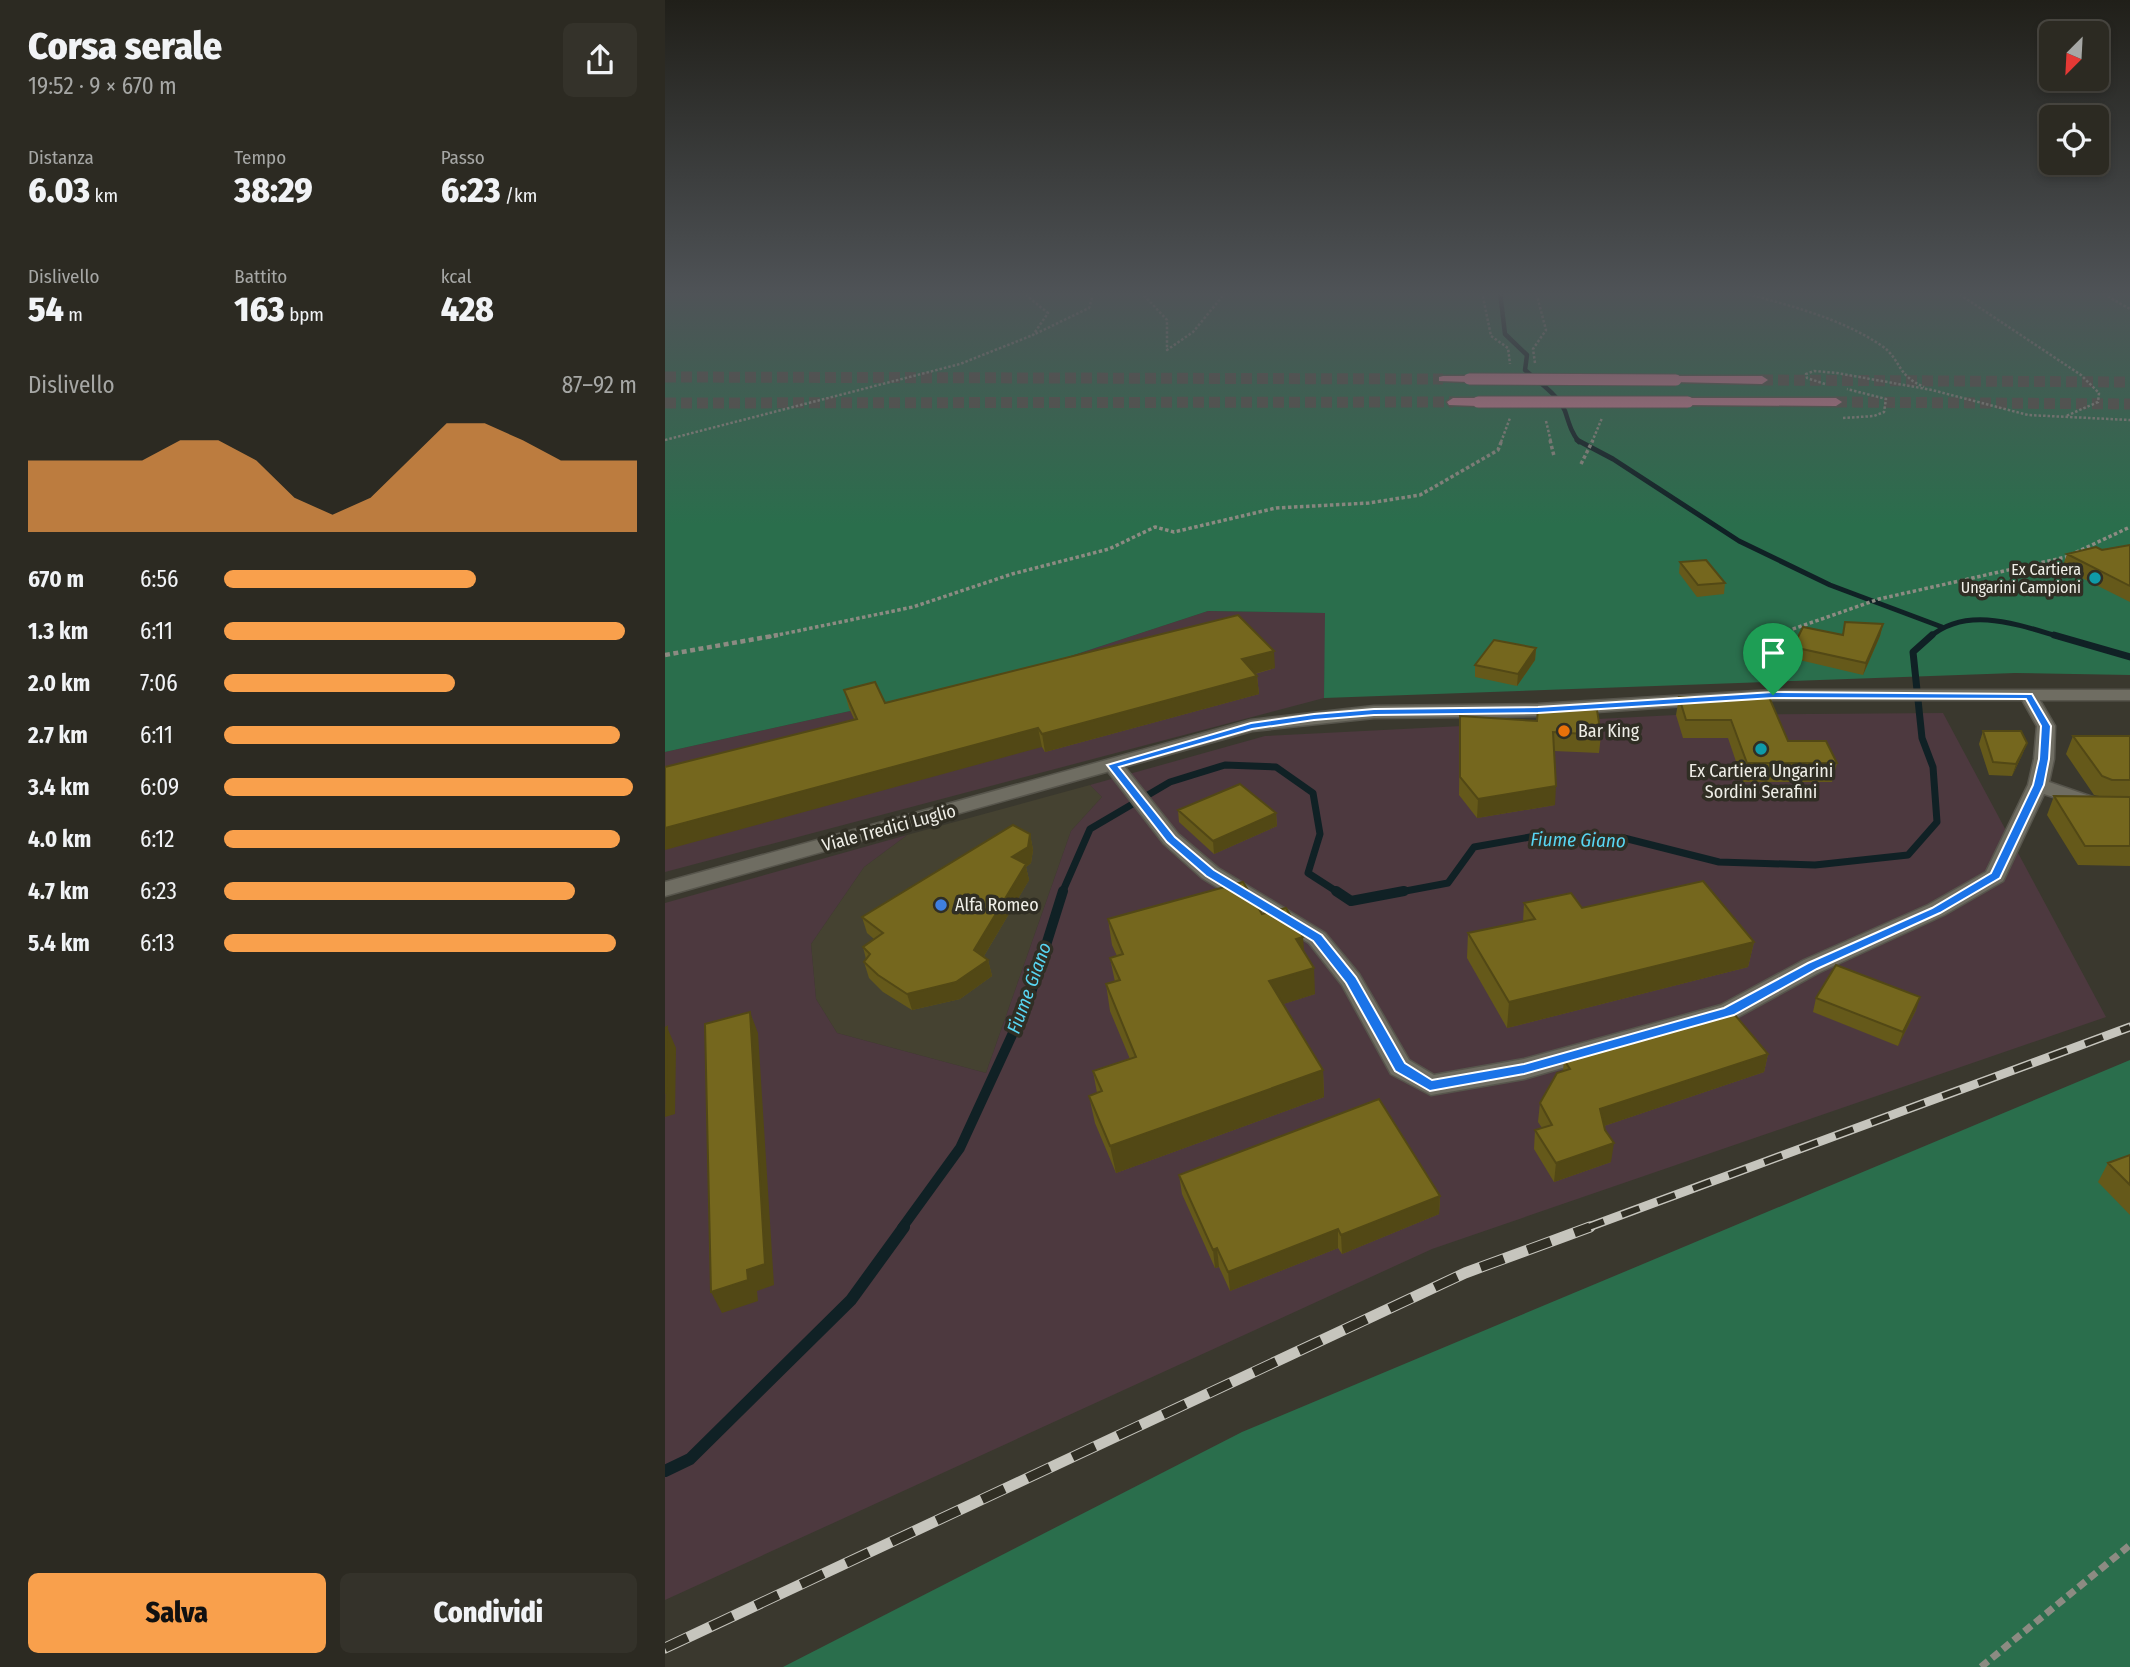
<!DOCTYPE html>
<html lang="it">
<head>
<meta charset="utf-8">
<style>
  :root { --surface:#2c2a22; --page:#34322a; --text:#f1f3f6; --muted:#a6a7a5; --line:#484640; --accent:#f9a04c }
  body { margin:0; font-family:"Fira Sans Condensed",sans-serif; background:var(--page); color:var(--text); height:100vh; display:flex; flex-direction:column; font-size:26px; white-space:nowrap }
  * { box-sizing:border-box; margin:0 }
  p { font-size:23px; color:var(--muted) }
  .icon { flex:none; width:38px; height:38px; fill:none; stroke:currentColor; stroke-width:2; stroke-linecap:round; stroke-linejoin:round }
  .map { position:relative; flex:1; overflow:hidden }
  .panel { display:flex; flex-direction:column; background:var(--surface); width:665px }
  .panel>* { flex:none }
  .needle { width:46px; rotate:204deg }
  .controls { position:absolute; left:1374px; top:21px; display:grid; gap:14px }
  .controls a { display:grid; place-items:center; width:70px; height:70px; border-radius:10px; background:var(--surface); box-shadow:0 4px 10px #0003,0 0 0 2px var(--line); font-size:35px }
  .pin { position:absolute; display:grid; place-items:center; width:60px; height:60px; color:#fff; margin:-72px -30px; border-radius:50% 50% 50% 0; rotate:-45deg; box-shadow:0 0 7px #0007 }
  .pin .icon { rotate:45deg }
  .round { display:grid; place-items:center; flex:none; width:74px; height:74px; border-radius:10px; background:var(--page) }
  .summary { display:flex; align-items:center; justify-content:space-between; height:119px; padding:0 28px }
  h1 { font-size:38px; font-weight:800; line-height:52px }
  .stats { display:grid; grid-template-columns:repeat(3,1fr); gap:10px; height:119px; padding:7px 28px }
  .stats div { display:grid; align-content:center }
  .stats b { font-size:35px; font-weight:800 }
  .stats small { font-size:19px; font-weight:400 }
  .stats p { font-size:19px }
  .chart { height:196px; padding:14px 28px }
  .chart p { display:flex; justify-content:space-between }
  .chart svg { width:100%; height:126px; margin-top:7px; fill:var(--accent); opacity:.7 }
  .primary-button { display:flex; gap:14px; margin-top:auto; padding:14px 28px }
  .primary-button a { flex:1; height:80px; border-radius:10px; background:var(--accent); color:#111; font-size:28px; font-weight:800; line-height:80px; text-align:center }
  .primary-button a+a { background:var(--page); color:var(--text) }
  ul { padding:0 28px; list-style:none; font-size:23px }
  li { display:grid; grid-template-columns:112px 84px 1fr; align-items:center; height:52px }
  li i { height:18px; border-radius:9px; background:var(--accent) }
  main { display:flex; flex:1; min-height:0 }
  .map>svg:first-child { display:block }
  .built { fill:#454231 }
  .industrial { fill:#4d393f }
  .green { fill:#2a6e4c }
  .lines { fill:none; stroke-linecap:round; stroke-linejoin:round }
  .stream-far4 { stroke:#102125; stroke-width:4.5 }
  .stream-far3 { stroke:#102125; stroke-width:5 }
  .stream-far2 { stroke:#102125; stroke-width:7 }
  .stream-far1 { stroke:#102125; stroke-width:10 }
  .stream { stroke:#102125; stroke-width:12 }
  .trunk-tunnel { stroke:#55534a; stroke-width:11; stroke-dasharray:11 5; stroke-linecap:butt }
  .minor-casing { stroke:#57554c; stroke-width:3 }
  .secondary-casing { stroke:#57554c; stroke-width:3 }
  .trunk-casing { stroke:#57554c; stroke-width:3 }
  .path-far3 { stroke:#8c8b82; stroke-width:2.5; stroke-dasharray:2.5 2; stroke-linecap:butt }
  .path-far2 { stroke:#8c8b82; stroke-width:3.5; stroke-dasharray:3.5 2.5; stroke-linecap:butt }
  .path-far1 { stroke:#8c8b82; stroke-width:4.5; stroke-dasharray:5 3.5; stroke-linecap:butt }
  .path { stroke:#8c8b82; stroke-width:7; stroke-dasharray:9 5; stroke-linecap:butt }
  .minor { fill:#6f6d62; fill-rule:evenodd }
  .secondary { fill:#6f6d62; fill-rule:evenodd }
  .trunk { fill:#c87c91; fill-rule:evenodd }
  .rail-far1-casing { stroke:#c6c5bd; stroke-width:9 }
  .rail-casing { stroke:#c6c5bd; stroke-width:11 }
  .rail-far1 { stroke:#302e24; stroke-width:6; stroke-dasharray:19; stroke-linecap:butt }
  .rail { stroke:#302e24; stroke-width:9; stroke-dasharray:25; stroke-linecap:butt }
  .trunk-bridge-casing { stroke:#57554c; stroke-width:13; stroke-linecap:butt }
  .trunk-bridge { stroke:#c87c91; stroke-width:11 }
  .wall { fill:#65591a }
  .shaded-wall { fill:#524815 }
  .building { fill:#75671e; stroke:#524815; stroke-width:2 }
  .route { fill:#1a73e8; stroke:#fff; stroke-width:2; fill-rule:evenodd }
  .culture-dot { fill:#0f9aa8; stroke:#302e24; stroke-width:2.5 }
  .food-dot { fill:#e8710a; stroke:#302e24; stroke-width:2.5 }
  .shop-dot { fill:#3f7fe0; stroke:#302e24; stroke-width:2.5 }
  .labels { text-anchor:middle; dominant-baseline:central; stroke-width:7; stroke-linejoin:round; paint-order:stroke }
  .far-poi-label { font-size:16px; fill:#efeee7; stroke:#302e24; text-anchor:end }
  .poi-label { font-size:18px; fill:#efeee7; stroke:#302e24; text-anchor:start }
  .street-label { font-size:18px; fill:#efeee7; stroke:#302e24 }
  .water-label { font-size:19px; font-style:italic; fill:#58d6f2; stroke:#302e24 }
</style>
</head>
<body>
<main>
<section class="panel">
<div class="summary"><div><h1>Corsa serale</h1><p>19:52 · 9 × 670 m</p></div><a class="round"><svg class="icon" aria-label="share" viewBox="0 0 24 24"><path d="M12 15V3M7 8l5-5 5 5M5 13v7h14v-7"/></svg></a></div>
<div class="stats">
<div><p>Distanza</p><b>6.03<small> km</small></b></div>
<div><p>Tempo</p><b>38:29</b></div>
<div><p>Passo</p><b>6:23<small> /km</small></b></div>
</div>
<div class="stats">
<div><p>Dislivello</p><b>54<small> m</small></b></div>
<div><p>Battito</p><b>163<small> bpm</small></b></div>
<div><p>kcal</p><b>428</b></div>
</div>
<div class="chart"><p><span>Dislivello</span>87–92 m</p>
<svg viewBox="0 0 160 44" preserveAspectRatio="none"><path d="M0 44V19L10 19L20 19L30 19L40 12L50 12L60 19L70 32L80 38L90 32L100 19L110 6L120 6L130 12L140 19L150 19L160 19V44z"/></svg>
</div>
<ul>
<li><b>670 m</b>6:56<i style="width:61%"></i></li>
<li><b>1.3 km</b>6:11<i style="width:97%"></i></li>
<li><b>2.0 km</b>7:06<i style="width:56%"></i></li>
<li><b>2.7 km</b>6:11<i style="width:96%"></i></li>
<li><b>3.4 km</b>6:09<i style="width:99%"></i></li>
<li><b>4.0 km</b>6:12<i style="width:96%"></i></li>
<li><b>4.7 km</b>6:23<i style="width:85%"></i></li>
<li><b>5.4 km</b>6:13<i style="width:95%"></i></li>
</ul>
<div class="primary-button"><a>Salva</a><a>Condividi</a></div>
</section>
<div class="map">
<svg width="1465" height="1667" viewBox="0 0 1465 1667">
  <rect width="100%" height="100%" fill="#3a382e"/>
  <!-- built -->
  <path class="built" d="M425 785 437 797 406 831 321 1073 172 1033 151 999 146 944 199 867 242 835Z"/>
  <!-- industrial -->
  <path class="industrial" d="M543 611 661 613 659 698 0 872V752L348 675Z
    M1278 713 1441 1017 767 1249 0 1600V903L242 835 199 867 146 944 151 999 172 1033 321 1073 406 831 437 797 425 785 600 736 1011 715Z"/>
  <!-- green -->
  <path class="green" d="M0 292H1465V675L1350 673 659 698 660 613 543 611 348 675 0 752Z
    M1465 1060V1667H118L577 1432Z"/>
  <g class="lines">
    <!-- stream-far4 -->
    <path class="stream-far4" d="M835 292 840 334 862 355 860 370C874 382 892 394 900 411 904 423 906 432 914 442"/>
    <!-- stream-far3 -->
    <path class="stream-far3" d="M912 440 948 459 1074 541 1165 585 1277 627
      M1265 637C1302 605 1354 625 1395 637"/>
    <!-- stream-far2 -->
    <path class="stream-far2" d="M1389 635 1465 657
      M397 893 425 829 505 782 560 765 611 767 648 793 655 834 643 873 674 893
      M730 893 783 883 809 847 865 837 959 838 1054 862 1150 865 1243 855 1272 822 1268 767 1257 738 1248 652 1267 635"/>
    <!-- stream-far1 -->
    <path class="stream-far1" d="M671 891 686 901 739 891
      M237 1228 295 1148 365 996 398 891"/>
    <!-- stream -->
    <path class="stream" d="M0 1471 25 1459 186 1300 239 1227"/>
    <!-- trunk-tunnel -->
    <path class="trunk-tunnel" d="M0 377 778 379
      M1097 380 1465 382
      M1171 402 1465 404
      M0 403 788 402"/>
    <defs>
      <path id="minor" d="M1364 691 1370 692 1390 726 1389 759 1384 782 1439 801H1465V813H1437L1379 794 1338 881 1279 915 1155 972 1073 1017 859 1079 766 1095 726 1074 677 985 644 943 537 878 499 844 438 765 448 759 455 761 513 834 553 868 660 933 694 974 744 1060 769 1075 859 1059 1056 1005 1139 960 1263 905 1321 872 1363 785 1369 759 1372 726 1355 696Z"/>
      <path id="secondary" d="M1108 690H1465V700H1108L873 716 709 718 587 731 0 896V882L586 720 709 706 873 704Z"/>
      <path id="trunk" d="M778 376H804L810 379 804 382 774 381V377Z
        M1011 376H1097L1103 380 1097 384 1007 382 1005 380Z
        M788 398H813L819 402 813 406 784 405 782 402Z
        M1023 398H1171L1177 402 1171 406 1019 405 1017 402Z"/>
    </defs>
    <!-- minor casing -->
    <use href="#minor" class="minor-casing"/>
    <!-- secondary casing -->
    <use href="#secondary" class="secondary-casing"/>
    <!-- trunk casing -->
    <use href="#trunk" class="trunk-casing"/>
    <!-- path-far3 -->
    <path class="path-far3" d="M357 292 383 313 368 335 424 308 429 292
      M476 292 502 320V350L528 332 561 292
      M817 292 826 336 843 348 845 364
      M1075 292C1123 305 1176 318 1217 346 1236 359 1231 375 1259 387
      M1291 292 1416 375 1434 393 1433 402 1401 416
      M1435 292 1465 309
      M870 363 868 349 881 330 871 292
      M1160 384 1142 378 1141 374 1149 371 1172 373 1267 390 1363 415 1465 420
      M1178 418 1209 416 1219 412 1221 399 1182 389
      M881 421 886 442
      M0 440 295 364 368 335
      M836 442 845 418
      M927 442 937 418"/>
    <!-- path-far2 -->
    <path class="path-far2" d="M885 440 889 456
      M916 464 928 440
      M103 637 248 607 347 574 444 549 490 527 509 532 611 508 704 503 755 495 833 450 837 440
      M1105 637 1214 599 1401 557 1465 527"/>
    <!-- path-far1 -->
    <path class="path-far1" d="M1096 640 1110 635
      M0 655 113 635"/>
    <!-- path -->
    <path class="path" d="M1316 1667 1465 1545"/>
    <!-- minor -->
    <use href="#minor" class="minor"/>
    <!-- secondary -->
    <use href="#secondary" class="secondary"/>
    <!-- trunk -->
    <use href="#trunk" class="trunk"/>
    <defs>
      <path id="rail-far1" d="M921 1228 1465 1027"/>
      <path id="rail" d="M0 1648 800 1273 925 1227"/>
    </defs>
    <!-- rail-far1 casing -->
    <use href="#rail-far1" class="rail-far1-casing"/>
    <!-- rail casing -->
    <use href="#rail" class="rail-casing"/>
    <!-- rail-far1 -->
    <use href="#rail-far1" class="rail-far1"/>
    <!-- rail -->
    <use href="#rail" class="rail"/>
    <defs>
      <path id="trunk-bridge" d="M804 379 1011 380
        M813 402H1023"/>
    </defs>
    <!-- trunk-bridge casing -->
    <use href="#trunk-bridge" class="trunk-bridge-casing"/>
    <!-- trunk-bridge -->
    <use href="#trunk-bridge" class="trunk-bridge"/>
  </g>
  <!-- wall -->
  <path class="wall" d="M1465 545V602L1397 568 1402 554Z
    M1015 562 1060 583 1059 594 1032 597 1014 573Z
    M1180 622 1218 624 1215 636 1198 675 1126 658 1128 647 1178 635Z
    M871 648 870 660 852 686 810 677V665Z
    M610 668 590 674 592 676 594 694 380 752 377 747 189 719 184 708 179 690 220 703Z
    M1014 697 1123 741 1172 763 1167 782H1078L1063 738H1018L1011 715Z
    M795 716 936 735 934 753 889 751 890 805 812 818 794 795Z
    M1318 731 1362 743 1357 755 1347 776 1324 775 1314 744Z
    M1408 736H1465V866L1413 865 1382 815 1389 796H1434L1429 795 1401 754Z
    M513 810 611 813 612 826 549 854 514 822Z
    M365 834 368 850 366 863 361 867 364 880 319 956 323 960 327 976 295 999 247 1010 218 992 204 978 199 962 201 959 198 947 209 939 202 933 197 917Z
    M859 903 917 908 1089 942 1083 967 842 1028 802 958 803 933 858 922Z
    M597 914 639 952 650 994 618 1004 658 1070 659 1097 451 1173 430 1123 424 1096 432 1093 428 1071 465 1059 445 1011 441 984 450 982 445 958 452 956 447 945 443 919Z
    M1151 998 1251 1010 1233 1046 1148 1012Z
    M1103 1054 1099 1072 939 1126 946 1162 889 1182 869 1149 870 1130 877 1128 873 1122 875 1103 898 1071 899 1060Z
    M1465 1155V1215L1433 1182 1443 1163Z
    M514 1175 775 1196 774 1214 677 1254 673 1248 565 1291 554 1267 550 1268 517 1194Z"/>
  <!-- shaded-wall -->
  <path class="shaded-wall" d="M1218 624 1215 636 1198 675 1201 663Z
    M871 648 870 660 852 686 853 674Z
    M609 651 610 668 578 677 577 659Z
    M592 676 594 694 380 752 377 734Z
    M373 728 377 747 0 850V828Z
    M1362 743 1357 755 1347 776 1351 764Z
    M891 786 890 805 812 818 813 799Z
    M611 813 612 826 549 854 548 841Z
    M365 834 368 850 366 863 361 867 364 880 313 966 309 950 347 857Z
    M638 937 640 963 631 939Z
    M1089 942 1083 967 842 1028 844 1002Z
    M323 960 327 976 295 999 247 1010 242 994Z
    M649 968 650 994 606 1008 604 981Z
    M1255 997 1251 1010 1233 1046 1238 1032Z
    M85 1012 93 1033 109 1285 92 1291 93 1301 57 1313 46 1292 82 1270Z
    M2 1027 11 1048 10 1114 0 1117Z
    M1103 1054 1099 1072 933 1128 935 1109Z
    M658 1070 659 1097 451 1173 445 1146Z
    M949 1143 946 1162 889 1182 891 1163Z
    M775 1196 774 1214 677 1254 676 1235Z
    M673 1229V1248L565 1291 563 1272Z
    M552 1248 554 1267 550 1268 548 1250Z"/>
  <!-- building -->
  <path class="building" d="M1465 545V586L1402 554 1431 547 1437 550Z
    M1041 560 1060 583 1033 585 1015 562Z
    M573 615 609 651 577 659 592 676 377 734 373 728 0 828V767L192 719 179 690 210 682 220 703Z
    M1180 622 1218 624 1201 663 1128 647 1138 627 1178 635Z
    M829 640 871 648 853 674 810 665Z
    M1014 697H1104L1123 741H1161L1172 763H1082L1066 720H1021Z
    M873 709 932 710 936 735 888 732 891 786 813 799 795 777V716L872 721Z
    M1318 731H1356L1362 743 1351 764 1328 762Z
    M1408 736H1465V780H1447L1437 776Z
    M575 784 611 813 548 841 513 810Z
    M1389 796 1465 797V846H1420Z
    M348 825 365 834 363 847 347 857 361 864 309 950 323 960 291 982 242 994 213 975 199 962 205 954 198 947 218 933 197 917Z
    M1038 881 1089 942 844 1002 803 933 870 919 859 903 906 893 917 908Z
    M578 882 597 914 621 908 638 937 631 939 649 968 604 981 658 1070 445 1146 424 1096 437 1091 428 1071 471 1057 441 984 455 980 445 958 458 954 443 919Z
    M1171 965 1255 997 1238 1032 1151 998Z
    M1064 1008 1103 1054 935 1109 940 1130 949 1143 891 1163 870 1130 887 1125 875 1103 892 1073 905 1069 899 1060Z
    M85 1012 100 1264 82 1270 83 1280 46 1292 40 1024Z
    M2 1027 1 1093H0V1028Z
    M714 1099 775 1196 676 1235 673 1229 563 1272 552 1248 548 1250 514 1175Z
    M1465 1155V1185L1443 1163Z"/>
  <!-- sky -->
  <linearGradient id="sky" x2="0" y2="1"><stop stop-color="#201f19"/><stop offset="0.56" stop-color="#4f5357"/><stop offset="1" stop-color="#4f5357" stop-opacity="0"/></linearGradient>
  <rect width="1465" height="525" fill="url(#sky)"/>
  <!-- route -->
  <path class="route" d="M1108 692 1367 694 1386 726 1384 759 1379 785 1335 878 1275 913 1152 969 1069 1015 859 1074 765 1091 730 1071 681 983 648 941 541 876 502 842 442 765 586 723 649 714 709 709 873 707ZM1108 698 1361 699 1376 726 1374 759 1368 785 1326 873 1267 908 1143 963 1059 1008 859 1064 767 1080 740 1063 691 977 657 935 549 870 510 837 454 767 587 729 649 720 709 715 873 713Z"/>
  <!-- markers -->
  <g class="culture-dot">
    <circle cx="1430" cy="578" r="7"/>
    <circle cx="1096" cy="749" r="7"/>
  </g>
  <circle class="food-dot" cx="899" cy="731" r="7"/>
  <circle class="shop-dot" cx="276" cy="905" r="7"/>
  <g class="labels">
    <!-- far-poi labels -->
    <g class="far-poi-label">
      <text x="1416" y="569">Ex Cartiera<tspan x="1416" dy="18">Ungarini Campioni</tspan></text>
    </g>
    <!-- poi labels -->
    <g class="poi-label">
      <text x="913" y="731">Bar King</text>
      <text x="1096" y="771" text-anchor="middle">Ex Cartiera Ungarini<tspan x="1096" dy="21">Sordini Serafini</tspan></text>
      <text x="290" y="905">Alfa Romeo</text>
    </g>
    <!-- street labels -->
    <g class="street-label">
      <text transform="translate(224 828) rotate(-15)">Viale Tredici Luglio</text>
    </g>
    <!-- water labels -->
    <g class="water-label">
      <text transform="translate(913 840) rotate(1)">Fiume Giano</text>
      <text transform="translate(364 988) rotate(-70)">Fiume Giano</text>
    </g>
  </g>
</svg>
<div class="controls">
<a><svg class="needle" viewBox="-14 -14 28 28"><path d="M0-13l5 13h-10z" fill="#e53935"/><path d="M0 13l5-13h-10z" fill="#a6a7a5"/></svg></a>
<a><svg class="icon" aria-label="locate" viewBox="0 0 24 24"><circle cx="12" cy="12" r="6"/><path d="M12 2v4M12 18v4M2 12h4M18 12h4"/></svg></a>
</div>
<div class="pin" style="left:1108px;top:695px;background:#1e9e55"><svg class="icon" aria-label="arrive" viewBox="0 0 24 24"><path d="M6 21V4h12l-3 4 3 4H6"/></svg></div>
</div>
</main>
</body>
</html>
